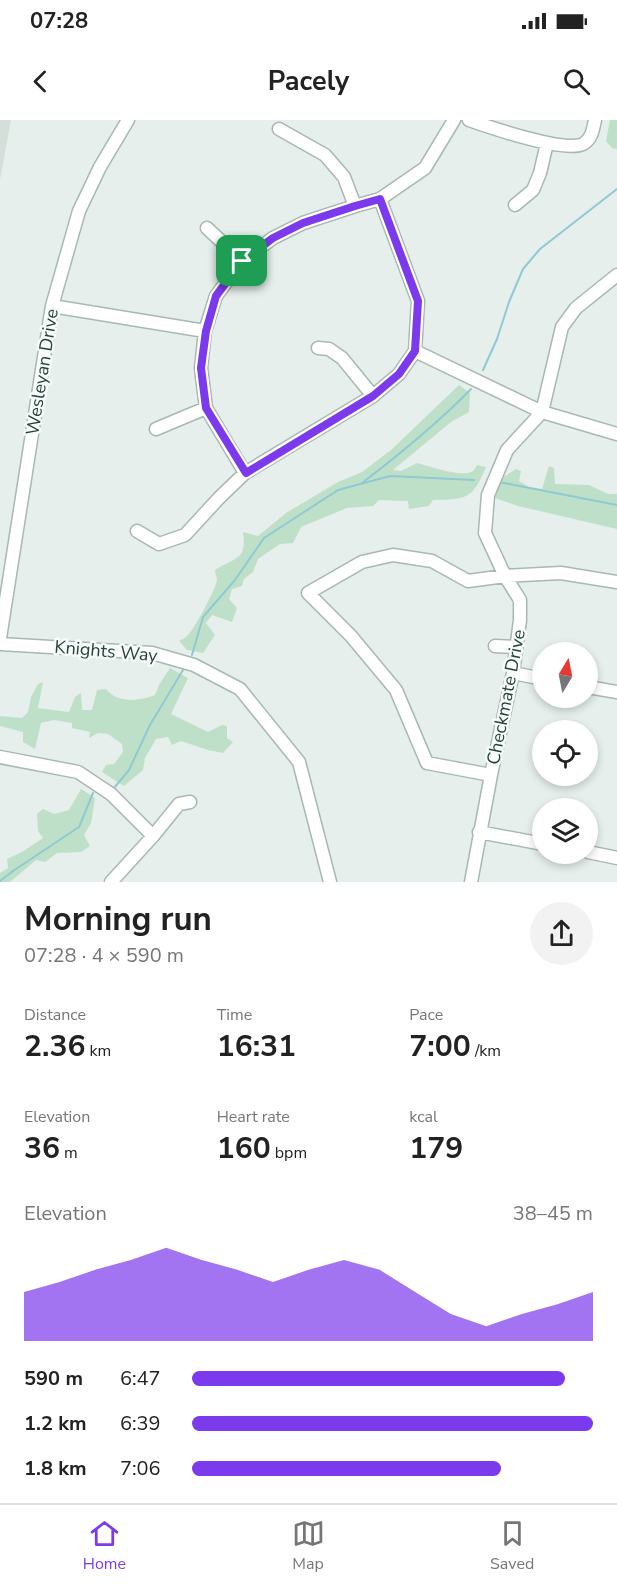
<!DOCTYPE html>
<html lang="en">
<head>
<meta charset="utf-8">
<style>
  :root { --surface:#fff; --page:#f2f2f2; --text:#222; --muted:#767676; --line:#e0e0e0; --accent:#7c3aed }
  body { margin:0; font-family:"Nunito Sans",sans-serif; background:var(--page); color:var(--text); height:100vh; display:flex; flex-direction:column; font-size:22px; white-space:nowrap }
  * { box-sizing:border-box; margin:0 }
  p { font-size:20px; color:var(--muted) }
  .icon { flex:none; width:33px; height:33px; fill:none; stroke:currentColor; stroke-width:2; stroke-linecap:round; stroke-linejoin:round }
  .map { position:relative; height:762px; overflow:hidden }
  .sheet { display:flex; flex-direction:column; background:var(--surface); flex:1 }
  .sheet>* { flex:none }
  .needle { width:39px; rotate:10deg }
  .controls { position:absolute; left:532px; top:522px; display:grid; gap:12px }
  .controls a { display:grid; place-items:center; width:66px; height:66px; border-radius:50%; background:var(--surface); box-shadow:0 3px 9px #0003; font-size:30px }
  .pin { position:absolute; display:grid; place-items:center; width:51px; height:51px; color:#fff; margin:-26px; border-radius:12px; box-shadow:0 3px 9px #0006 }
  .round { display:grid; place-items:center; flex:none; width:63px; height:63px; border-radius:32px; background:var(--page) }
  .headline { display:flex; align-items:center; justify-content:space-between; height:102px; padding:0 24px }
  h1 { font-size:33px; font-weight:700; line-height:45px }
  .metrics { display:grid; grid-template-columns:repeat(3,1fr); gap:9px; height:102px; padding:6px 24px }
  .metrics div { display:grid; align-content:center }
  .metrics b { font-size:30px; font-weight:700 }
  .metrics small { font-size:16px; font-weight:400 }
  .metrics p { font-size:16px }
  .chart { height:168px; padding:12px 24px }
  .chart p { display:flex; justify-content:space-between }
  .chart svg { width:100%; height:108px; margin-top:6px; fill:var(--accent); opacity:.7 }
  ul { padding:0 24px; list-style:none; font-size:20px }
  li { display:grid; grid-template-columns:96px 72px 1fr; align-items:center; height:45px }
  li i { height:15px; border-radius:8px; background:var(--accent) }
  .status { display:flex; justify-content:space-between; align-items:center; height:42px; padding:0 30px; background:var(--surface); direction:ltr }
  .status svg { height:16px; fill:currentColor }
  header { display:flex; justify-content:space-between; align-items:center; height:78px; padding:0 24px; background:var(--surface); font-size:27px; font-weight:700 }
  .menu { display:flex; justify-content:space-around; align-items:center; height:84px; border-top:2px solid var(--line); background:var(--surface); font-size:16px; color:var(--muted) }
  .menu a { display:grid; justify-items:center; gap:3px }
  .menu .on { color:var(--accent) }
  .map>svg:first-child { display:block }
  .built { fill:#d4dfda }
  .green { fill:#bfe0c8 }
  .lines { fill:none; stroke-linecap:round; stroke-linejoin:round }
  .stream { stroke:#8ec9d4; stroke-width:2 }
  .minor-casing { stroke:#a8b8b2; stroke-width:15 }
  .minor { stroke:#fff; stroke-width:12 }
  .route-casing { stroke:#fff; stroke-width:12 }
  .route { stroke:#7c3aed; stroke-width:8 }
  .labels { text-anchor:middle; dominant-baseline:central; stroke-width:5; stroke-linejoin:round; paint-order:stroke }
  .street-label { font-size:18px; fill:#24423a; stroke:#f7fbf9 }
</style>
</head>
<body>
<div class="status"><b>07:28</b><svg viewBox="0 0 49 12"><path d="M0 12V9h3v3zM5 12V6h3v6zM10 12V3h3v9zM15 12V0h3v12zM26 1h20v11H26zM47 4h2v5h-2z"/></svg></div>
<header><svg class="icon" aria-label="back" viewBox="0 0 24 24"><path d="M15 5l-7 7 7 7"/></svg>Pacely<svg class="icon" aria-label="search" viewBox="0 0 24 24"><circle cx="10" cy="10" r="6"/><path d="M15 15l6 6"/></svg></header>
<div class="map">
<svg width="617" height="762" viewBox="0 0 617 762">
  <rect width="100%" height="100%" fill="#e6efeb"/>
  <!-- built -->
  <path class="built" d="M0 0H11L0 60Z"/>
  <!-- green -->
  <path class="green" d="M610 0H617V29L612 28 606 21Z
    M459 265 470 273 469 292 451 302 393 350 401 351 417 343C428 346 461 357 471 352 474 351 475 348 477 345L486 347C472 380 467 379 433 380L429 386 409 389 408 381 379 380 373 386 347 388 301 407 293 423 280 424 258 439 253 452 244 459 242 466 232 469 229 479 237 488 232 502 212 495 206 503 215 515 203 533 187 530 179 521C181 520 185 518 187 516 194 510 216 469 217 460 217 457 215 453 215 450 235 437 247 441 243 412L258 416 286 393 338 362 362 352 391 330Z
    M549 346 554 348 555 364 589 365 608 374H617V409L518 386 495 378 502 358 516 349 521 351 519 361 529 367 542 369Z
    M170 548 188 558 171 594 208 612 222 605 227 606V618L233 622 223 633 208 630 181 621 172 625 168 617 156 619 145 638 143 650 124 666 102 652 106 645 114 644 123 632 122 624 108 614 98 613 89 618 90 612 72 608V603L54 600 41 603 35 629 23 622V612L0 606V596L22 598 28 592 31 577 38 564 43 562 38 588 69 592 75 577 81 573 82 590H92L97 570 106 569C118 584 139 581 155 575L159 565Z
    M81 669 95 678 91 703 84 715 90 726 81 732 57 733 45 742 36 740 10 762H0V753L8 748 7 739 22 732 43 718 38 711 37 694 43 689 54 694 69 690Z"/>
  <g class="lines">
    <!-- stream -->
    <path class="stream" d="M483 250 497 219 509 182 523 149 540 129 617 69
      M499 362 617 385
      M362 363C400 334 438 303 471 269
      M192 535 203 497 235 460 264 418 338 370 390 356 474 360
      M114 668 129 650 150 605 183 550
      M0 761 13 751 79 707 93 673"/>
    <defs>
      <path id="minor" d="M469 0C489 7 565 33 583 24 592 19 593 9 595 0
        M279 9 325 35 344 57 355 86
        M515 85 533 70 540 53 547 23
        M207 108 242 141
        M52 186 205 211
        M318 228 329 229 342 238 373 276
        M415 231 542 292 617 314
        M156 309 206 288
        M245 353 206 288 201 248 205 211 216 176 242 141 273 118 303 103 355 86 380 79 425 48 454 0
        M137 411 159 424 185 415 219 378 245 353 373 276 399 254 415 231 418 181 380 79
        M0 518 52 186 79 91 100 47 128 0
        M0 524 152 533 194 545 240 569 299 642 330 762
        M495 526 516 527
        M513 553 543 559
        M588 567 617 572
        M0 637 78 652 111 674 153 716
        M491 655 427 643 396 570 351 516 308 473 362 442 393 435 432 441 468 461 505 456 561 453 617 462
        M479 712 543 724
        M588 732 617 738
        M111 762 153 716 179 684 190 682
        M471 762 491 655 513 553 520 500V480L505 456 485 413 488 375 507 330 542 292 562 207 576 188 617 155"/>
    </defs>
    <!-- minor casing -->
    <use href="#minor" class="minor-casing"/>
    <!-- minor -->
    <use href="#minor" class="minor"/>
  </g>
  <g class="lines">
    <defs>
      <path id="route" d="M380 79 418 181 415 231 399 254 373 276 246 353 206 288 201 248 206 211 216 176 242 141 273 118 303 103 355 86Z"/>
    </defs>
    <!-- route casing -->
    <use href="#route" class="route-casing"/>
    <!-- route -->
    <use href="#route" class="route"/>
  </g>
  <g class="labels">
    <!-- street labels -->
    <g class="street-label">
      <text transform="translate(42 252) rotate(-81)">Wesleyan Drive</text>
      <text transform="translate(106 531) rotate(5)">Knights Way</text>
      <text transform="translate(506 577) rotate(-79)">Checkmate Drive</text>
    </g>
  </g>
</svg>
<div class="controls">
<a><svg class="needle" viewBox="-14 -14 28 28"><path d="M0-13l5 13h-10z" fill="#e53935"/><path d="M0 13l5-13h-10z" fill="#767676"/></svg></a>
<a><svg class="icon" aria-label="locate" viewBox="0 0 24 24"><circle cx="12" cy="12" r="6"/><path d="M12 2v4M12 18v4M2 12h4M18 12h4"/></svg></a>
<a><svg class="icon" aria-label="layers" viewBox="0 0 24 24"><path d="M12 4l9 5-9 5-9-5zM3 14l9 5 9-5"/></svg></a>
</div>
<div class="pin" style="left:242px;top:141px;background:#1e9e55"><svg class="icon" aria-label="arrive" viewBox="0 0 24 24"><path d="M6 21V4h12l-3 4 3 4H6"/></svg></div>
</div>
<section class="sheet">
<div class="headline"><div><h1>Morning run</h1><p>07:28 · 4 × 590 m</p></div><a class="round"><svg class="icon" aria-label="share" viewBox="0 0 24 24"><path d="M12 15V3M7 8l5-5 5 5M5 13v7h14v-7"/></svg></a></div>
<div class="metrics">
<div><p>Distance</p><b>2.36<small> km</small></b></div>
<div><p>Time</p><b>16:31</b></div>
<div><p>Pace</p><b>7:00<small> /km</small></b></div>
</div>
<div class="metrics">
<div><p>Elevation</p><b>36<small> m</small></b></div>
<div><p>Heart rate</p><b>160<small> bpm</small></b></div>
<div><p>kcal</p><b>179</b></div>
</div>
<div class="chart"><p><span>Elevation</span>38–45 m</p>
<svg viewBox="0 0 160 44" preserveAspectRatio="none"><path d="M0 44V24L10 20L20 15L30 11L40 6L50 11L60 15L70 20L80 15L90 11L100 15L110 24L120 33L130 38L140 33L150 29L160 24V44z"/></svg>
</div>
<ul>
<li><b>590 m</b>6:47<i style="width:93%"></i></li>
<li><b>1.2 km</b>6:39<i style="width:100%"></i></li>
<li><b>1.8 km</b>7:06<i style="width:77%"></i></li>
</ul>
</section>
<nav class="menu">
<a class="on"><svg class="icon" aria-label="home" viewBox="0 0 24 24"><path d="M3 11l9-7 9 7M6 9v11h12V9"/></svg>Home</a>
<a><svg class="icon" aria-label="map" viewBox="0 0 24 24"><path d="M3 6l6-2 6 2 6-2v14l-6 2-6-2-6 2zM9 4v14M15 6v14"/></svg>Map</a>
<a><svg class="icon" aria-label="saved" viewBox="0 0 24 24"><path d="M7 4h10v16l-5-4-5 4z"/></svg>Saved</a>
</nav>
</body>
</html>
